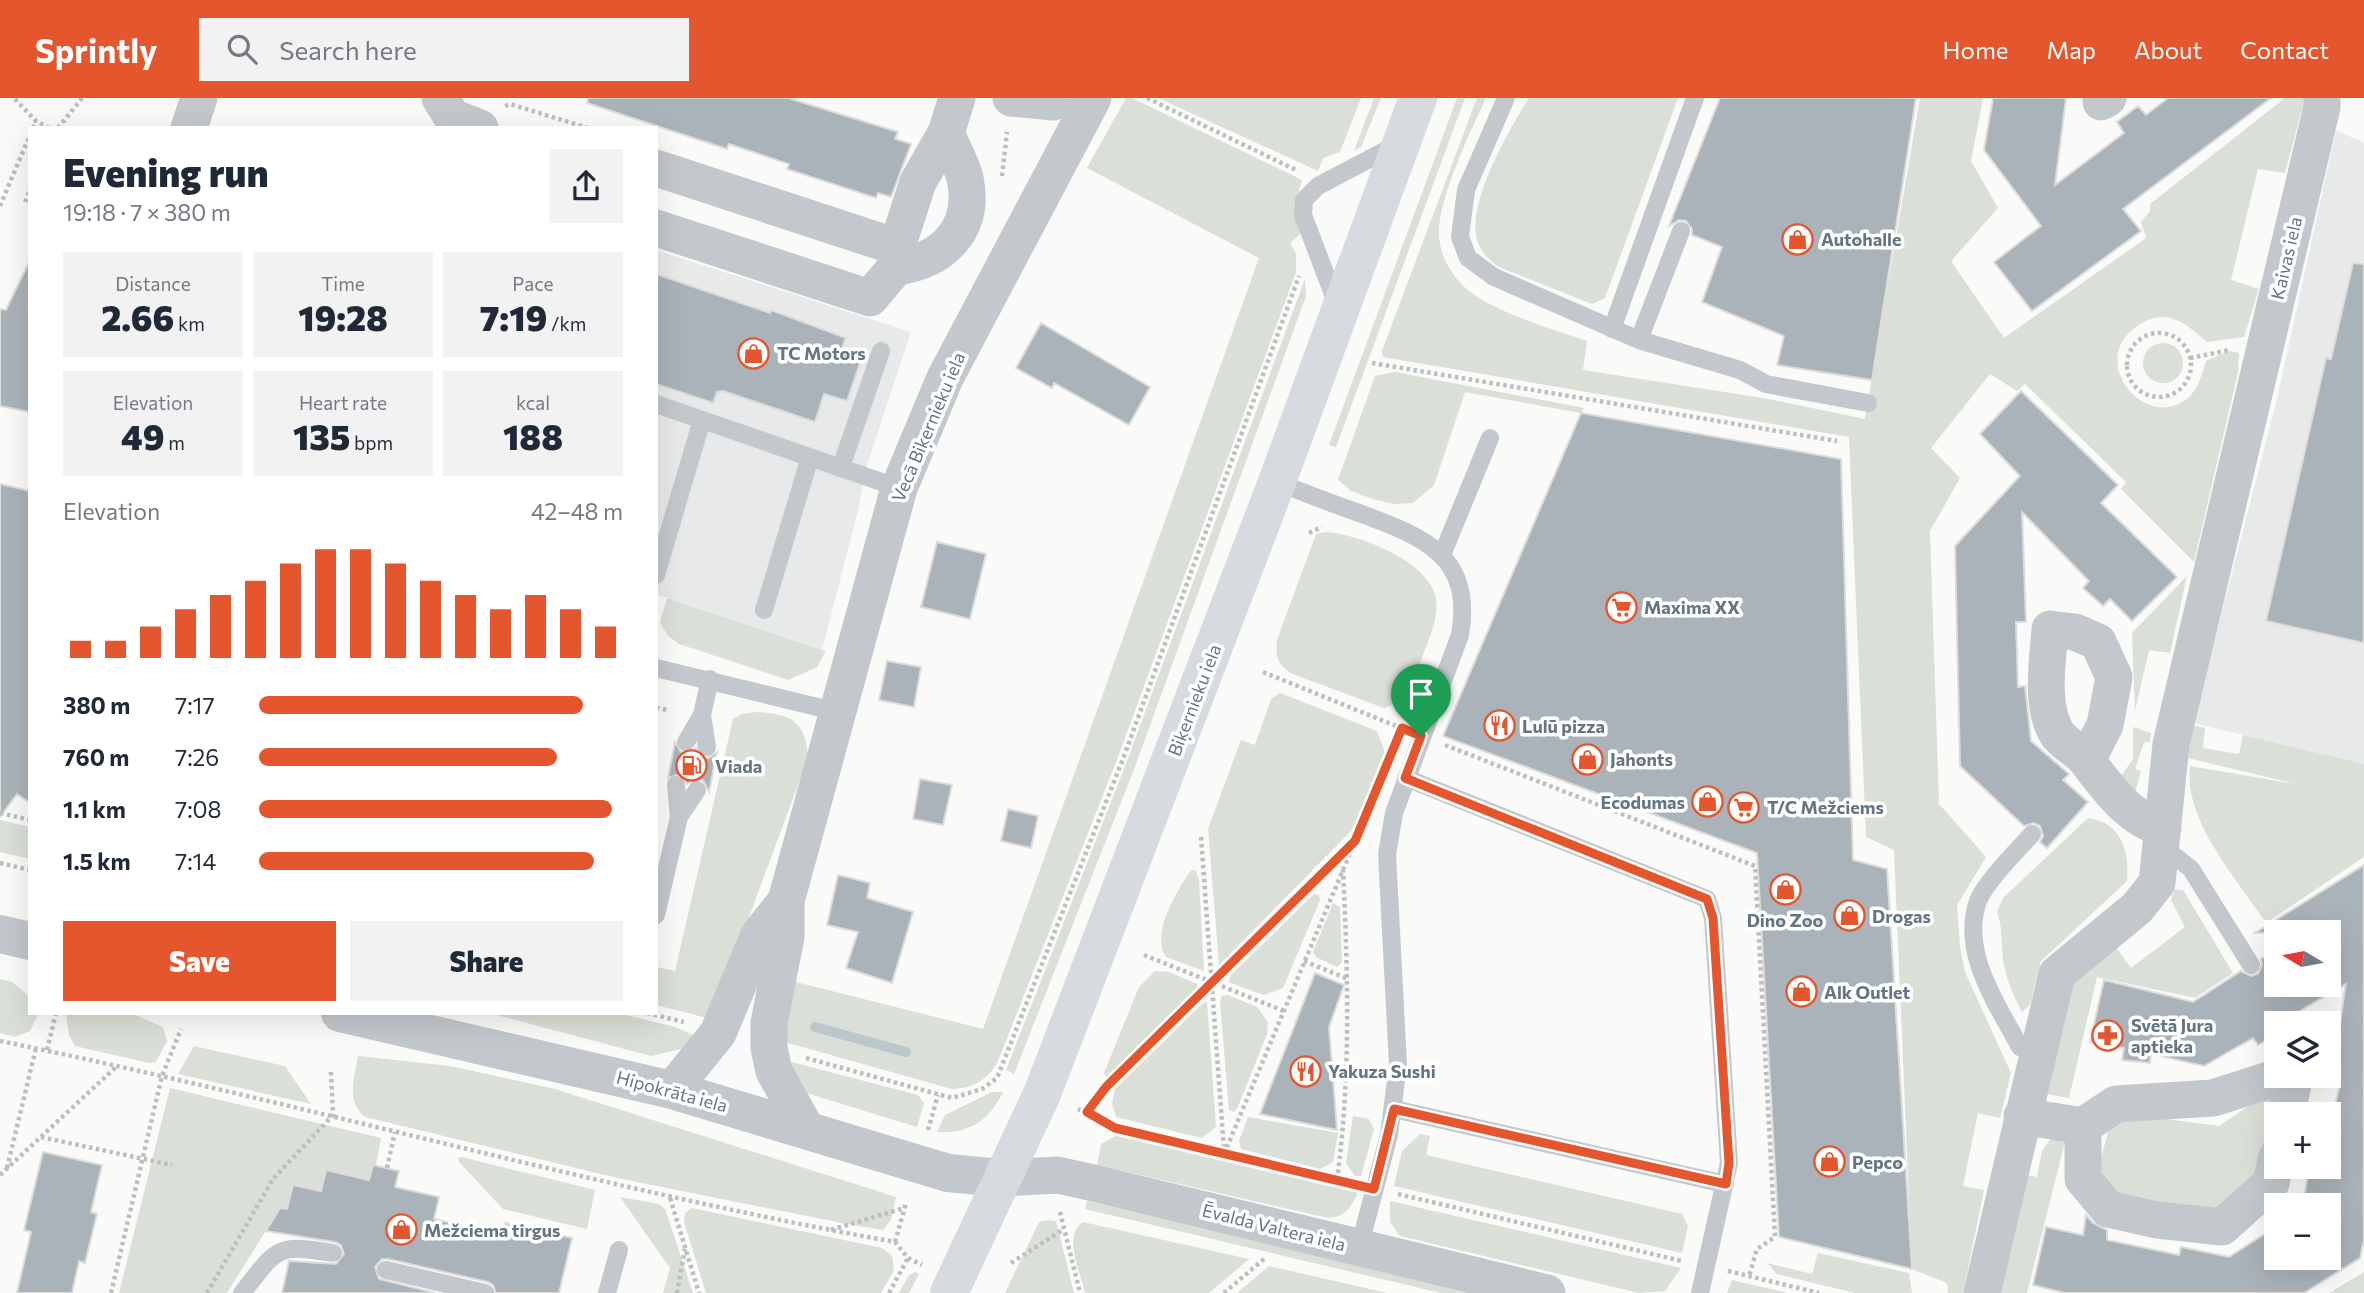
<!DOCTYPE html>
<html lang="en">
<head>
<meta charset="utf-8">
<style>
  :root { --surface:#fff; --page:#f2f2f3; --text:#1f2937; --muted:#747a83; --accent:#e4572e }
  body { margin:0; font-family:Commissioner,sans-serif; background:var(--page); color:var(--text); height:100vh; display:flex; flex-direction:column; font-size:26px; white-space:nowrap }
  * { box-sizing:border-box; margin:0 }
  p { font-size:23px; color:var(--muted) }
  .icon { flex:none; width:38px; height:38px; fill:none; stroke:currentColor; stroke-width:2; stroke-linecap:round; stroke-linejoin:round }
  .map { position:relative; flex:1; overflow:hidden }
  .side { position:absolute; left:28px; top:28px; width:630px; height:889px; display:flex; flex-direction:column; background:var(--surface); border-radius:0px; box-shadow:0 7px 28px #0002 }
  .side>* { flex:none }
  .needle { width:46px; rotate:280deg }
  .buttons { position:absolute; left:2264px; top:822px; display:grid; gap:14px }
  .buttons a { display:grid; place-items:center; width:77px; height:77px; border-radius:0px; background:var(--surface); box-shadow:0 7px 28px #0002; font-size:35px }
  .pin { position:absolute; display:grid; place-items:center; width:60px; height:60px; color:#fff; margin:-72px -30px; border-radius:50% 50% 50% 0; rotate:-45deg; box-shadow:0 0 7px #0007 }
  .pin .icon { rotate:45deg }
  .round { display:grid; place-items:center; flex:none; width:74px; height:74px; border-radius:0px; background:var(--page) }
  .headline { display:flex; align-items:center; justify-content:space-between; height:119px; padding:0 35px }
  h1 { font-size:38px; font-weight:800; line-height:52px }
  .metrics { display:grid; grid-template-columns:repeat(3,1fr); gap:10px; height:119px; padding:7px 35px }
  .metrics div { display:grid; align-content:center; border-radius:0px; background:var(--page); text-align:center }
  .metrics b { font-size:35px; font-weight:800 }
  .metrics small { font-size:19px; font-weight:400 }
  .metrics p { font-size:19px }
  .chart { height:196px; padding:14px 35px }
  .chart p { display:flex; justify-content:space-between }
  .chart svg { width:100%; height:126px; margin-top:7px; stroke:var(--accent); stroke-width:6 }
  .action { display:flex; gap:14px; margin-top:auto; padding:14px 35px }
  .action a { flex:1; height:80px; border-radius:0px; background:var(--accent); color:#fff; font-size:28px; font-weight:800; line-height:80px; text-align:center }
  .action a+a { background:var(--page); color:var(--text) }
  ul { padding:0 35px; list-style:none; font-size:23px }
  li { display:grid; grid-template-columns:112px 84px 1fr; align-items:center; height:52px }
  li i { height:18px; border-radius:9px; background:var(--accent) }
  header { display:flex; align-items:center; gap:42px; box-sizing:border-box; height:98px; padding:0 35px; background:var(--accent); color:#fff }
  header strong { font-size:33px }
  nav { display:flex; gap:38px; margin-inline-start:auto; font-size:24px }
  .search { width:490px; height:63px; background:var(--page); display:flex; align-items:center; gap:18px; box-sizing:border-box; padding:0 24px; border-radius:0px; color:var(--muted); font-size:26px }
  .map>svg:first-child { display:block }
  .built { fill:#e8e9e9 }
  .green { fill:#dadfd7 }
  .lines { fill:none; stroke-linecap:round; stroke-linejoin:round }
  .stream { stroke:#bbc7cb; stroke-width:10 }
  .building { fill:#aab3b9; stroke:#dcdcda; stroke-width:2 }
  .path { stroke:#bbbfc2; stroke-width:4.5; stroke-dasharray:3.5 3.5; stroke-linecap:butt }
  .service { stroke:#c3c8cc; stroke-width:18 }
  .minor { stroke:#c3c8cc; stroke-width:37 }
  .tertiary { stroke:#c3c8cc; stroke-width:38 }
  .secondary { stroke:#d6dbdf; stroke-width:38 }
  .route-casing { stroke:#fff; stroke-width:14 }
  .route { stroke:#e4572e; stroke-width:9 }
  .labels { text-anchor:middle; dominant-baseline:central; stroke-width:7; stroke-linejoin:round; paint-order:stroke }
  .poi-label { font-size:18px; font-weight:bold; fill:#657683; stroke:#fff; text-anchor:start }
  .street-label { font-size:18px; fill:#657683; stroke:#fff }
</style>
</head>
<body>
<header>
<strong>Sprintly</strong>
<div class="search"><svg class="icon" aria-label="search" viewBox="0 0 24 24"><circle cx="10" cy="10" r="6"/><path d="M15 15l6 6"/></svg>Search here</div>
<nav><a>Home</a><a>Map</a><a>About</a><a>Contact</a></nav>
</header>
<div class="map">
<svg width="2364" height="1195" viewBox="0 0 2364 1195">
  <rect width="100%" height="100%" fill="#fafaf8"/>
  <!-- built -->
  <path class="built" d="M2336 32 2364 45V666L2193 625 2277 301Z
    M656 152 911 234 866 370 859 409 822 552 656 496Z"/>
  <!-- green -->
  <path class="green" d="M1126 0H1132L1302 82 1296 104 1300 136 1290 145 1296 156V174L1118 659 998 963C988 982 973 990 952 991L781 943 792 883 983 931 1259 160 1087 70Z
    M1158 0H1361L1340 54 1323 60 1318 73Z
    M1374 0H1381L1361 49 1354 53Z
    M1457 0H1465L1336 349 1329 347Z
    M1477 0H1486C1471 32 1437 103 1439 137 1440 164 1459 189 1482 202 1514 220 1552 231 1587 243L1583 272 1763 300 1865 321 1920 0H1983L1971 63 1998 110 1951 163 2004 240 2146 140 2141 124 2150 113V106L2285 0H2305L2285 75 2258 71 2231 182 2259 191 2244 239 2207 244C2190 229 2170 211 2146 223 2077 257 2149 341 2191 297 2199 288 2203 274 2206 263L2229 253 2239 255 2238 274 2194 464 2121 391 2126 384 2025 286 2017 293 1990 276 1931 350 1960 380 1930 433 1939 706 1986 759 1957 807 1960 849 1965 874 2011 975 2000 1020 1978 1015 1963 1088 1984 1092 1963 1195H1948L1947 1185 1912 1171 1894 752 1866 739 1849 339 1383 259 1382 253Z
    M1529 0H1678L1605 200 1592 206 1499 169C1490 163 1482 155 1478 145 1464 108 1510 30 1529 0Z
    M1305 181 1306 198 1136 666 1014 976 1006 972 1127 663Z
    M2143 265a20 20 0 1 1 40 0a20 20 0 1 1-40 0Z
    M1395 274 1584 310 1581 315 1465 294 1434 387 1413 405 1394 406 1373 401 1351 393 1338 382 1375 278Z
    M1327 434C1360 437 1429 463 1436 500 1439 521 1428 544 1421 562 1413 585 1408 602 1384 610L1290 575C1277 564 1275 559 1277 542L1316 436Z
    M2187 478 2170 555 2149 552 2135 613 2132 535Z
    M667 500 822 552 826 553 817 569 788 582 679 546 668 538 660 524Z
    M1280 595 1377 633 1385 654 1357 727 1219 867 1208 731 1241 642 1255 647 1271 601Z
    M756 614C792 616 806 623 808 660L711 921 656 907V869L675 873 733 621 742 616Z
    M2192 627 2205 630 2203 650 2239 656 2243 637 2364 666V759L2266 825C2237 781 2183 722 2190 668L2296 686 2188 660Z
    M2133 629 2151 635 2150 644H2144L2135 671 2141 673 2135 695 2119 681 2133 661Z
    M2088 720C2121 724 2130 753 2127 783L2041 863 2030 907 2022 914C2012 895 2003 874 2002 851 2001 837 2002 828 1997 814L2003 800Z
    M0 722 30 729V761L0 754Z
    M1191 772 1196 773 1199 782 1204 873 1166 859C1150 836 1177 793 1191 772Z
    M2174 791 2183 792 2233 875 2195 900 2097 879 2069 1000 2046 996 2072 890 2080 873 2115 848 2131 870 2185 829 2171 802Z
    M1314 796 1319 797 1320 802 1283 890 1264 897 1228 884 1231 877Z
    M1333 805 1340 809 1342 864 1337 869 1316 859 1313 854Z
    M1155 873 1169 874 1197 886 1198 890 1106 979 1104 975 1139 889Z
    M0 881 12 884 30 899V915H39L30 933 15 939 0 935Z
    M1228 897 1257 909 1268 924 1267 936 1237 1011 1234 1014 1229 1012 1220 904 1222 898Z
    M1207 904 1216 1029 1202 1040 1116 1019 1112 1005 1115 991 1203 905Z
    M66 915H131L163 929 167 943 156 964 149 965 75 948 69 937Z
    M489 915H617L672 928 701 940 685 950 651 958Z
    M194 948 285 968 311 1006 178 976Z
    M358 958 450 968 555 991 896 1099 891 1122 883 1132 847 1126 617 1080 365 1019C345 1004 355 979 358 958Z
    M784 962 918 997 924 1005 917 1029 806 995Z
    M170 990 381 1040 376 1067H372L369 1082 326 1072 321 1093 293 1087 287 1111 280 1110 227 1195H119Z
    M992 994H1003C989 1023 969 1036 937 1034L945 1017Z
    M2260 1000 2278 1003 2256 1080 2218 1119 2113 1100 2099 1067 2111 1024 2151 1019 2219 1028Z
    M1353 1018 1369 1021 1374 1031 1361 1078H1355L1346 1065Z
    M1248 1019 1338 1035 1333 1064 1320 1071 1241 1051 1239 1043Z
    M1420 1036 1430 1038 1426 1057 1682 1116 1688 1128 1682 1155 1394 1088 1402 1053Z
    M1116 1038 1142 1044 1358 1095C1350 1110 1346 1119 1328 1120L1097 1067 1101 1046Z
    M2051 1040 2065 1044 2027 1195H2000L2027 1077 2037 1079 2042 1053Z
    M462 1059 595 1092 587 1131 503 1111 459 1064 458 1060Z
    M620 1099 659 1106 665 1111 693 1195H663L670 1170Z
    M1087 1103 1483 1195H1441L1085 1111Z
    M1390 1103 1681 1170 1665 1193 1639 1195 1400 1138 1390 1124Z
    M692 1110 882 1150 892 1158 894 1172 881 1195H706L684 1124 685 1115Z
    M1047 1122 1056 1123 1074 1195H1005L1039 1124Z
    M1083 1124 1249 1161 1209 1195H1085C1081 1175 1062 1138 1083 1124Z
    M1818 1155 1909 1175 1912 1195H1855L1777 1176 1767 1165 1812 1176Z
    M1269 1168 1387 1195H1237Z
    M915 1174 919 1176 909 1195H899L909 1177Z
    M2364 1174V1195H2329Z
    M1732 1182 1787 1195H1727Z"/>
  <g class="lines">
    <!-- stream -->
    <path class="stream" d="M815 929 906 954"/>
  </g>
  <!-- building -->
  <path class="building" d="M588 0H788L898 34 895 41 911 46 891 99 878 95 876 100 787 71 789 66 729 46 727 51 587 5Z
    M1720 0H1916L1872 282 1777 267 1784 238 1702 204 1722 149 1692 137V131L1686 123 1679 122 1669 128Z
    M1993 0H2066L2055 87 2124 35 2117 24 2138 8 2146 17 2168 0H2271L2123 111 2141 133 2032 213 1994 164 2041 128 1984 52Z
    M30 162V314L0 308V211L6 212Z
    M2353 165 2364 166V545L2266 523 2326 260 2331 261Z
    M656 176 770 215 771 212 846 240 841 252 862 259 847 303 824 296 815 324 723 293 717 294 713 305 656 286Z
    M1041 225 1150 289 1129 327 1054 285 1052 290 1016 270Z
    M2021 293 2118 387 2101 405 2177 479 2132 523 2110 501 2103 508 2083 490 2089 483 2022 414 2026 524H2016L2018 589 2025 588 2031 643 2069 676 2063 682 2088 704 2047 750 2040 744 2043 738 2040 728 2034 725 2024 728 1960 668 1955 448 2020 378 1980 336Z
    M1581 315 1841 361 1853 762 1887 771 1912 1171 1779 1139 1757 755 1443 638Z
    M0 386 30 393V705L17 696 0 719Z
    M937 444 986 456 970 521 921 509Z
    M887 563 921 569 914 609 879 602Z
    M675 644 681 654H691L696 650 704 660H709L717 654 709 694 703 682H693L687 686 680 676 668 680Z
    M920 681 952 687 943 727 913 721Z
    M1008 711 1038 718 1031 750 1001 743Z
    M2364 767V1142L2360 1160 2304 1195H2065L2033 1187 2046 1129 2083 1137 2086 1117 2093 1125 2107 1132V1142L2179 1157 2181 1149 2229 1159 2277 1128V1160H2329V1108H2303L2309 1069H2329V1033L2340 986 2331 983 2346 886 2277 926V936L2258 947 2253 940 2204 968 2151 956 2150 965 2122 962 2124 950 2090 944 2104 882 2193 904 2241 873 2251 878 2258 876 2262 867 2261 861 2277 851V887H2329V835H2255Z
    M838 777 870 785 867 800 913 814 892 885 846 870 858 834 827 827Z
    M1315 875 1344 887 1329 929 1337 1032 1260 1016Z
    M43 1054 102 1067 91 1114 97 1116 85 1165 79 1163 72 1195H17L31 1134 24 1132Z
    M373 1067 399 1073 395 1089 439 1099 434 1121 503 1137 505 1125 572 1140 559 1195H496L493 1187 488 1184 388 1161H382L375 1169 379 1181 435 1195H282L289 1163 336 1166 344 1156 341 1147 335 1144 266 1133 280 1110 287 1111 293 1087 321 1093 326 1072 369 1082Z"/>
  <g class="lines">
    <!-- path -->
    <path class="path" d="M1147 0 1298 73
      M15 1 36 23 49 30
      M505 8 510 6 588 30
      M33 30 36 23
      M58 30 82 0
      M1002 78 1007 34
      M25 104 30 92
      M0 108 30 37
      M2127 267a32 32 0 1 1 64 0a32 32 0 1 1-64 0Z
      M2190 260 2230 252
      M1372 265 1837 343
      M1309 435 1322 429
      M1263 574 1401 630
      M656 610 668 612
      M1445 647 1755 768 1775 1139 1757 1151 1749 1178
      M0 715 30 722
      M1201 739 1224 1052
      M0 765 30 772
      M1144 857 1284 913
      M1304 863 1348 881
      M647 915 684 924
      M0 943C300 1004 594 1090 895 1144L908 1160 922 1167
      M47 952 56 915
      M806 960 952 1000 982 991 997 980 1123 661 1299 178
      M1078 1011 1116 1030 1352 1086
      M1087 1015 1106 989 1352 746
      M928 1032 938 997
      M41 1039 172 1067
      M1224 1056 1366 717
      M7 1070 36 950
      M387 1070 395 1034
      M0 1077 117 968
      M1337 1082C1351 978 1348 877 1343 772
      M1398 1096 1682 1163
      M670 1100 699 1195
      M1060 1114 1080 1195
      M831 1132 904 1110
      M895 1144 906 1105
      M1011 1165 1064 1131
      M1728 1173 1819 1195
      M111 1195 162 978 181 931
      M207 1195 273 1081 333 1017 331 974
      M677 1195 685 1151
      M889 1195 908 1160
      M1224 1195 1264 1161"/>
    <!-- service -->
    <path class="service" d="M1506 0 1466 92 1460 139 1468 160 1494 179 1639 242 1740 272 1766 286 1868 305
      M1338 209 1303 117 1304 102 1318 88 1394 48
      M1612 231 1695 0
      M1639 242 1681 133
      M656 306 899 390
      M841 369 881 253
      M1277 384C1304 395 1331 405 1359 415 1423 439 1474 457 1460 537L1394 715 1387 756 1398 967 1389 1037 1359 1150
      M1442 457 1490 340
      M656 477 702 322
      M764 512 810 359
      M656 570 838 614
      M702 617 707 649
      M686 644 702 617 710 581
      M1406 680 1707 801 1713 820 1729 1065 1700 1195
      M679 719 697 692
      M2032 736C2017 753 1986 783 1978 803 1960 854 1997 906 2020 949L2036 955
      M2160 757 2176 759 2191 771 2251 867
      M656 817 679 719 676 687
      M1394 1011 1725 1086
      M386 1172 485 1195
      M242 1195C277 1151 275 1145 333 1155
      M607 1195 619 1152"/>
    <!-- minor -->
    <path class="minor" d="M440 0 452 19 480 30
      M1011 0 1053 4
      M2101 0V4L2108 0
      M189 30 199 0
      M656 70 897 149
      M656 130 870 200 896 169 897 149 918 84 946 35 957 0
      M896 169C943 163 976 131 965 80 961 65 952 49 946 35
      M2087 662 2105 627 2114 579 2098 544 2075 534 2050 531C2048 561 2040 606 2056 634 2062 645 2079 652 2087 663 2108 690 2129 721 2163 730
      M672 992 718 935 759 837 786 803
      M2286 1017 2295 978
      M2022 1018 2083 1028 2116 1006 2213 1000 2282 978
      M2083 1028V1081L2108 1111 2157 1122 2222 1129 2271 1085 2277 1058
      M806 1031 774 973 769 950V925L786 839V803L899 390 945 280 1093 0
      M1000 1080 1057 1077 1085 1083 1547 1195
      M1982 1195 2057 876 2137 810 2157 785 2171 646 2322 9V0"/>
    <!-- tertiary -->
    <path class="tertiary" d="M0 836 30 843
      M340 915 672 992 948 1075 1000 1080"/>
    <!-- secondary -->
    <path class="secondary" d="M949 1195 1042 996 1277 384 1418 0"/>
  </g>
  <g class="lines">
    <defs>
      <path id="route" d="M1402 630 1421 638 1405 680 1707 801 1713 820 1729 1065 1726 1086 1394 1011 1374 1091 1115 1030 1087 1014 1106 989 1355 743Z"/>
    </defs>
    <!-- route casing -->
    <use href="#route" class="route-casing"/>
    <!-- route -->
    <use href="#route" class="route"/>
  </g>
  <!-- icons -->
  <defs>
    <symbol id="shop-ring" viewBox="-11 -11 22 22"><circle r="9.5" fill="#fff" stroke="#e4572e" stroke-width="1.5"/><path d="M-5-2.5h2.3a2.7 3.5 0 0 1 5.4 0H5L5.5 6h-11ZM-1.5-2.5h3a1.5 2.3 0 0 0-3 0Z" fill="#e4572e"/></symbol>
    <symbol id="supermarket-ring" viewBox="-11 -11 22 22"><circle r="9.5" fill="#fff" stroke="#e4572e" stroke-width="1.5"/><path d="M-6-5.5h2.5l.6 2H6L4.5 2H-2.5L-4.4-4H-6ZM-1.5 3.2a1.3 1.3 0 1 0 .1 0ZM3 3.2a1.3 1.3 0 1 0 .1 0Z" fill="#e4572e"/></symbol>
    <symbol id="restaurant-ring" viewBox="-11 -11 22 22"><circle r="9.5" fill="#fff" stroke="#e4572e" stroke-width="1.5"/><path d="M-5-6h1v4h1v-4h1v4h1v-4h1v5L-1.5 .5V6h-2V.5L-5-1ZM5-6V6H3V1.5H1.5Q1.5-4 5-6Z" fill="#e4572e"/></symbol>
    <symbol id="fuel-ring" viewBox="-11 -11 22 22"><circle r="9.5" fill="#fff" stroke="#e4572e" stroke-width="1.5"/><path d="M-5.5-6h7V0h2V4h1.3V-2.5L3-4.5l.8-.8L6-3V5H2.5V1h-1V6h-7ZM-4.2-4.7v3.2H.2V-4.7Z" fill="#e4572e"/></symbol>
    <symbol id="pharmacy-ring" viewBox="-11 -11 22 22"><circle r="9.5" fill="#fff" stroke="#e4572e" stroke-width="1.5"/><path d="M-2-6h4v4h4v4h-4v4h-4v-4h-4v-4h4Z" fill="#e4572e"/></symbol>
  </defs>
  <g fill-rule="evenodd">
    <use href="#shop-ring" x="1780" y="124" width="35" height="35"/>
    <use href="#shop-ring" x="736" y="238" width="35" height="35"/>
    <use href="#supermarket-ring" x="1604" y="492" width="35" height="35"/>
    <use href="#restaurant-ring" x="1482" y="610" width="35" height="35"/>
    <use href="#shop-ring" x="1570" y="644" width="35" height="35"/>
    <use href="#fuel-ring" x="674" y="650" width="35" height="35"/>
    <use href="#shop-ring" x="1690" y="686" width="35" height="35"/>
    <use href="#supermarket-ring" x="1726" y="692" width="35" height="35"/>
    <use href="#shop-ring" x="1768" y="774" width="35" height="35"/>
    <use href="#shop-ring" x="1832" y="800" width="35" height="35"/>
    <use href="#shop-ring" x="1784" y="876" width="35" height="35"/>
    <use href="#pharmacy-ring" x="2090" y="920" width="35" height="35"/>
    <use href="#restaurant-ring" x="1288" y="956" width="35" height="35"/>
    <use href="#shop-ring" x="1812" y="1046" width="35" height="35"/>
    <use href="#shop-ring" x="384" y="1114" width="35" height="35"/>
  </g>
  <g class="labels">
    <!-- poi labels -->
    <g class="poi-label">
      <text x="1821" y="141">Autohalle</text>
      <text x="777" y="255">TC Motors</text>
      <text x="1644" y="509">Maxima XX</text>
      <text x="1522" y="628">Lulū pizza</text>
      <text x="1610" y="661">Jahonts</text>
      <text x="715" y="668">Viada</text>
      <text x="1685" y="704" text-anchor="end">Ecodumas</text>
      <text x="1767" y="709">T/C Mežciems</text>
      <text x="1872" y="818">Drogas</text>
      <text x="1785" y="822" text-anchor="middle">Dino Zoo</text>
      <text x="1824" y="894">Alk Outlet</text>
      <text x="2131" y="927">Svētā Jura<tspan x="2131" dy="21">aptieka</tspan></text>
      <text x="1328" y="973">Yakuza Sushi</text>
      <text x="1852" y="1064">Pepco</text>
      <text x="424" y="1132">Mežciema tirgus</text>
    </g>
    <!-- street labels -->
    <g class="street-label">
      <text transform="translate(2286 160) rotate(-77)">Kaivas iela</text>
      <text transform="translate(928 329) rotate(-67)">Vecā Biķernieku iela</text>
      <text transform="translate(1194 602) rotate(-69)">Biķernieku iela</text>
      <text transform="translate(672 993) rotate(15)">Hipokrāta iela</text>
      <text transform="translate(1274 1129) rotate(14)">Ēvalda Valtera iela</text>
    </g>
  </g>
</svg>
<div class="buttons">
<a><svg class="needle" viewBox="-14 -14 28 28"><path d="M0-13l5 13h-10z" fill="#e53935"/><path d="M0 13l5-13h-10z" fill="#747a83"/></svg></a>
<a><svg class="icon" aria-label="layers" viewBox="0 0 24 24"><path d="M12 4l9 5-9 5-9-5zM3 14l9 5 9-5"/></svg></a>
<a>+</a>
<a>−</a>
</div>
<div class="pin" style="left:1421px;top:638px;background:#1e9e55"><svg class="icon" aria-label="arrive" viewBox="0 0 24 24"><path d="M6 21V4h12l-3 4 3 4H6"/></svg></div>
<section class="side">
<div class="headline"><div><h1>Evening run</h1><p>19:18 · 7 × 380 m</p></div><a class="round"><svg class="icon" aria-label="share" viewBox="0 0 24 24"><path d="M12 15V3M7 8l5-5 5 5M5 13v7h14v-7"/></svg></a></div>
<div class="metrics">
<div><p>Distance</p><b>2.66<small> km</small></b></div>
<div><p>Time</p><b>19:28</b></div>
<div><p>Pace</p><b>7:19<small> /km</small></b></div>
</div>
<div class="metrics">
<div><p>Elevation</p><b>49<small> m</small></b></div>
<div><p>Heart rate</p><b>135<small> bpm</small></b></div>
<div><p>kcal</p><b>188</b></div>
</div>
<div class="chart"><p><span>Elevation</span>42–48 m</p>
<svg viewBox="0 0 160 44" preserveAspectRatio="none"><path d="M5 44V38M15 44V38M25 44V33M35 44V27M45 44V22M55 44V17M65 44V11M75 44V6M85 44V6M95 44V11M105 44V17M115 44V22M125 44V27M135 44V22M145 44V27M155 44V33"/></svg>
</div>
<ul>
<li><b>380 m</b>7:17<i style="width:89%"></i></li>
<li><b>760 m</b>7:26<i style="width:82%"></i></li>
<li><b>1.1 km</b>7:08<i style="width:97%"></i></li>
<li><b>1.5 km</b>7:14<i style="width:92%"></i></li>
</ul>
<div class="action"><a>Save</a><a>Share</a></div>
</section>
</div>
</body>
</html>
